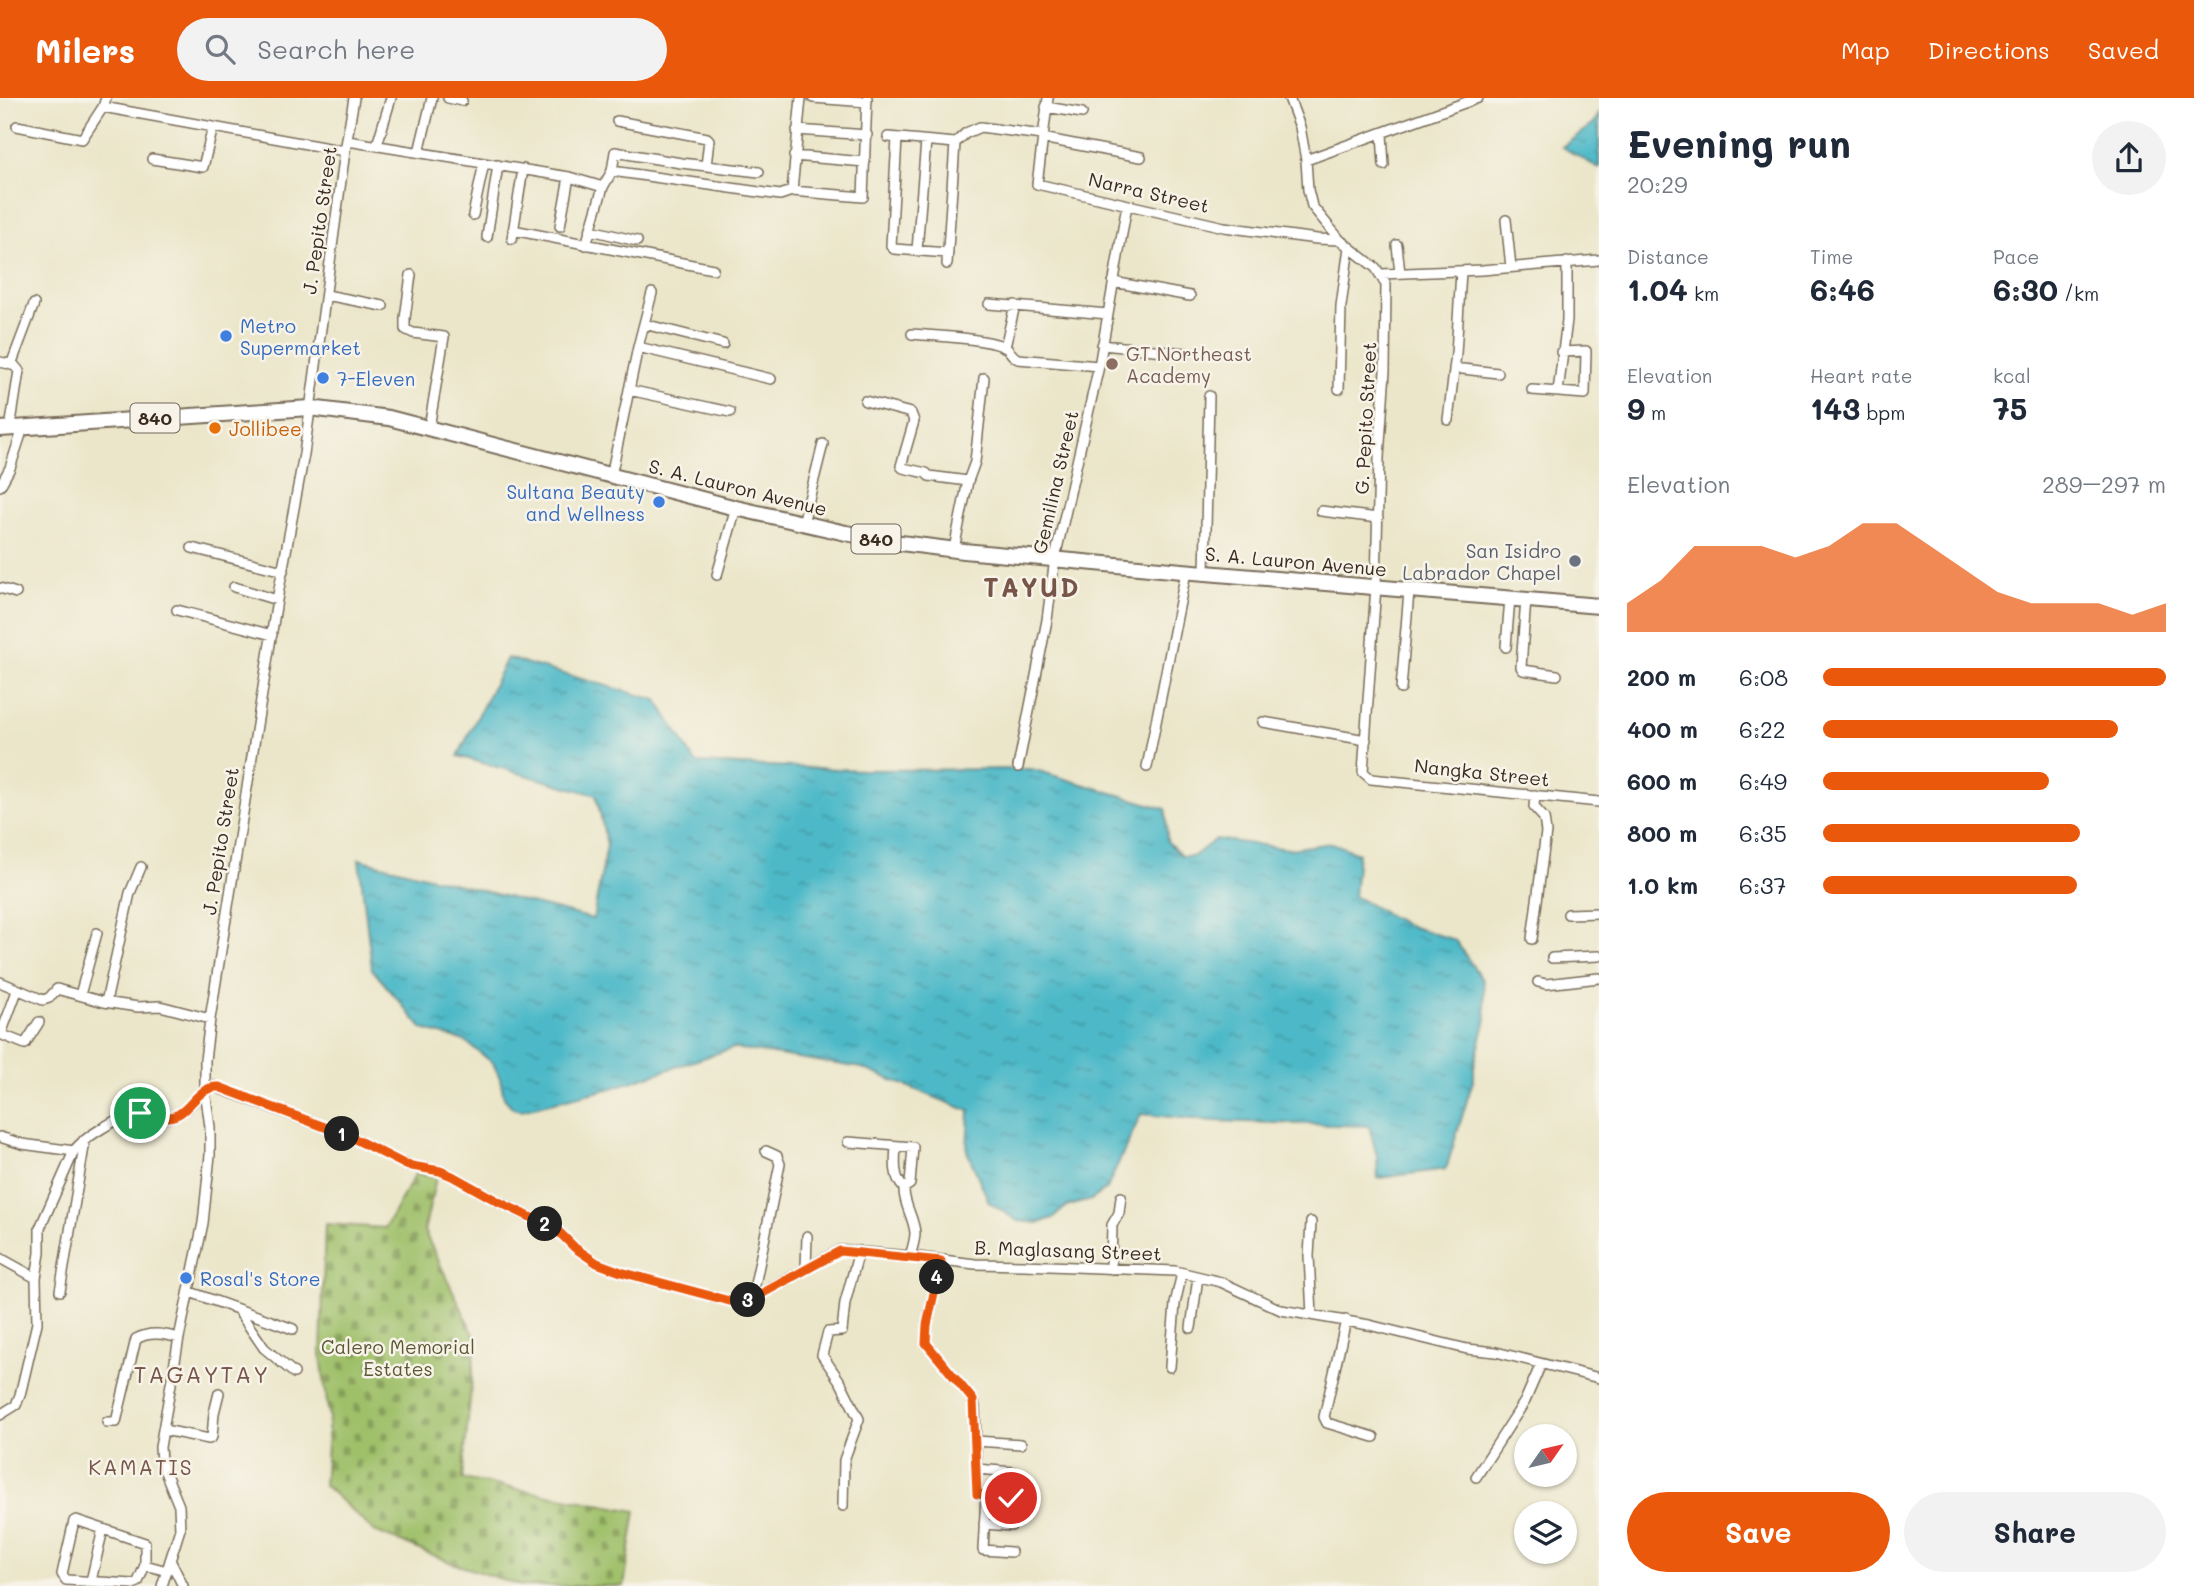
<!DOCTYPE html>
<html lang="en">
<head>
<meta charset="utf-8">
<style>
  :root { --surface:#fff; --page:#f2f2f3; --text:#1f2937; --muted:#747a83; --accent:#ea580c }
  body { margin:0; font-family:Mali,sans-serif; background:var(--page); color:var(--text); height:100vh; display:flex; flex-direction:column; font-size:26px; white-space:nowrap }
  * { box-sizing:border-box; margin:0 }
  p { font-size:23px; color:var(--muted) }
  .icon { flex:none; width:38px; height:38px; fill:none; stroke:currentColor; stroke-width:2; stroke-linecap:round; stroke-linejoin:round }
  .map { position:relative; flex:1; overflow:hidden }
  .side { display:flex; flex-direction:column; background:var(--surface); width:595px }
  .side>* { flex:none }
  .needle { width:46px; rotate:56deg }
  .tools { position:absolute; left:1514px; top:1326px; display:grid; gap:14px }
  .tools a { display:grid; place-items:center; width:63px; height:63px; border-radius:50%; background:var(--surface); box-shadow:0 2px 5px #0004; font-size:35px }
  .pin { position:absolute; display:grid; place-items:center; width:60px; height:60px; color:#fff; margin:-30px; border:4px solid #fff; border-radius:50%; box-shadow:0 2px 7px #0007 }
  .km { position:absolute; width:35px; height:35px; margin:-18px; border-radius:50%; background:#222; color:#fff; font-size:19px; line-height:35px; text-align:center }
  .round { display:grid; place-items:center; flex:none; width:74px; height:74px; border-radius:37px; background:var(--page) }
  .head { display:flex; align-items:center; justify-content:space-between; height:119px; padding:0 28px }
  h1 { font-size:38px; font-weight:700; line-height:52px }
  .stats { display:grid; grid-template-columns:repeat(3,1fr); gap:10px; height:119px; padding:7px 28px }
  .stats div { display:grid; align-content:center }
  .stats b { font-size:30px; font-weight:700 }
  .stats small { font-size:19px; font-weight:400 }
  .stats p { font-size:19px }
  .chart { height:196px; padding:14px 28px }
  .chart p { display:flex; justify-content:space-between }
  .chart svg { width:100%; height:126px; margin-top:7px; fill:var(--accent); opacity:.7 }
  .button { display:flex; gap:14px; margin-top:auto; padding:14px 28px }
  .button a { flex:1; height:80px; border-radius:42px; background:var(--accent); color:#fff; font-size:28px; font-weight:700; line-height:80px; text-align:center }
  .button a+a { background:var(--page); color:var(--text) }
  ul { padding:0 28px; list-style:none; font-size:23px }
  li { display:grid; grid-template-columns:112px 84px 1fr; align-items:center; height:52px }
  li i { height:18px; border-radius:9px; background:var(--accent) }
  header { display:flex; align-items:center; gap:42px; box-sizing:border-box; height:98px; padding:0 35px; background:var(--accent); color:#fff }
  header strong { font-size:33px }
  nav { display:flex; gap:38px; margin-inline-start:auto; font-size:24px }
  .search { width:490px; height:63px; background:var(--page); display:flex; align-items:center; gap:18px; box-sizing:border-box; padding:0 24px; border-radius:38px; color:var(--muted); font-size:26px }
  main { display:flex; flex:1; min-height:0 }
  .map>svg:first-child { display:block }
  .cemetery { fill:url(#cemetery-stones); stroke:#6d7544; stroke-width:2 }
  .water { fill:url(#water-ripples); stroke:#447273; stroke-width:2 }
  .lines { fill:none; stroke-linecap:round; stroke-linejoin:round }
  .minor-casing { stroke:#796c5a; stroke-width:12 }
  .highway-casing { stroke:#796c5a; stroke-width:18 }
  .minor { stroke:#fff; stroke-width:9 }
  .highway { stroke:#fff; stroke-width:14 }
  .route-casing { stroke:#fff; stroke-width:14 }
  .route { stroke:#ea580c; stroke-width:9 }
  .shop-dot { fill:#3f7fe0; stroke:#f7f3e8; stroke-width:2.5 }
  .education-dot { fill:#8d6e63; stroke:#f7f3e8; stroke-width:2.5 }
  .food-dot { fill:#e8710a; stroke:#f7f3e8; stroke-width:2.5 }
  .worship-dot { fill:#6b7280; stroke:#f7f3e8; stroke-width:2.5 }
  .labels { text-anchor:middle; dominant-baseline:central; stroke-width:5; stroke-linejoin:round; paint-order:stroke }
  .shield { fill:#f7f3e8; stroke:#73665b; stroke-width:2 }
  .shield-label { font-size:18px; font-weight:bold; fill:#3b2a1e }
  .street-label { font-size:19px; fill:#3b2a1e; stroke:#f7f3e8 }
  .shop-label { font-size:19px; fill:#366cbe; stroke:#f7f3e8; text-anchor:start }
  .education-label { font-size:19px; fill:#785e54; stroke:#f7f3e8; text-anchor:start }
  .food-label { font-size:19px; fill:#c56008; stroke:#f7f3e8; text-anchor:start }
  .worship-label { font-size:19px; fill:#5b616d; stroke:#f7f3e8; text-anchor:end }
  .park-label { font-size:19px; fill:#595734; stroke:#f7f3e8 }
  .neighbourhood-label { font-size:21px; letter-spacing:2px; fill:#775548; stroke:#f7f3e8 }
  .quarter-label { font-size:23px; letter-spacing:2px; fill:#775548; stroke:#f7f3e8 }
  .district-label { font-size:26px; font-weight:bold; letter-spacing:2px; fill:#775548; stroke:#f7f3e8 }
</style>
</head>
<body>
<header>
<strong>Milers</strong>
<div class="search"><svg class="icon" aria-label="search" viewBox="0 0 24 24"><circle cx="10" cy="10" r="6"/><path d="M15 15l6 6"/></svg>Search here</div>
<nav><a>Map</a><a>Directions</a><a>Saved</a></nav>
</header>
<main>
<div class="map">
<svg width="1599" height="1488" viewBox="0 0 1599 1488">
  <defs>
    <pattern id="cemetery-stones" width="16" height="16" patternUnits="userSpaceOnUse" patternTransform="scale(1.75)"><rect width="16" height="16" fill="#9fc069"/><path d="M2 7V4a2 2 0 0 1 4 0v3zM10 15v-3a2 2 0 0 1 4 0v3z" fill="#839c56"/></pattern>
    <pattern id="water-ripples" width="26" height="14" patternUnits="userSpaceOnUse" patternTransform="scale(1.75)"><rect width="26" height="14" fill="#4db9c8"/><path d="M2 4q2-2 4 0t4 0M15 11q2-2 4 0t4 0" fill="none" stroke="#4197a2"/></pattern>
  </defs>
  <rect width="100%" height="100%" fill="#f7f3e8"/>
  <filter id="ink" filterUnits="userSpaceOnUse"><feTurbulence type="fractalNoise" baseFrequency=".0143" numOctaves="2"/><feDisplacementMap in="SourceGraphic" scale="14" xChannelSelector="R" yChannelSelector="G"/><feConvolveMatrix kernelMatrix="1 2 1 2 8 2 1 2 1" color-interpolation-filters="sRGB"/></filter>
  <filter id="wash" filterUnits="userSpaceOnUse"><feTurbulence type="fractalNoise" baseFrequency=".00686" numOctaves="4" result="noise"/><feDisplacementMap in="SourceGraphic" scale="28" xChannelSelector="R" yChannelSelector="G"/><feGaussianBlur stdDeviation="1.57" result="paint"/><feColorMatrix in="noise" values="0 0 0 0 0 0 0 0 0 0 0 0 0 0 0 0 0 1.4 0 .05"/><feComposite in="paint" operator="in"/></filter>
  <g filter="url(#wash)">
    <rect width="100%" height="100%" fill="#ebe6c9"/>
    <!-- cemetery -->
    <path class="cemetery" d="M416 1075 436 1080 424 1133 476 1241 462 1381 636 1413 624 1488H522L452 1465 374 1433 324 1387 329 1320 321 1257 325 1126 385 1130Z"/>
    <!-- water -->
    <path class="water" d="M1599 16V70L1562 49 1594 25Z
      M507 560 657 602 696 665 863 672 1032 671 1166 711 1167 743 1181 758H1194L1216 741 1289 751 1332 745 1358 755 1354 798 1406 827 1455 842 1483 883 1486 921 1474 968V979L1446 1071 1378 1080 1377 1058 1369 1028 1213 1023 1141 1016 1107 1090 1091 1102 1067 1108 1053 1120 1038 1125 1018 1123 989 1104 967 1053 969 1013 862 970 733 950 612 990 521 1012 513 1010 504 1000 500 980 493 965 465 943 423 931 372 871 359 761 593 821 607 747 596 697 458 658Z"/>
  </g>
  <g filter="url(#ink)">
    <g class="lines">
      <defs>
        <path id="minor" d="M448 0 462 3
          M813 0 867 4
          M1048 0 1037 86 1224 129 1317 141 1340 142
          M1289 0 1300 29 1306 62 1308 92 1312 108 1340 142 1376 170 1386 187 1385 273 1379 359 1376 488 1363 674 1371 681 1599 704
          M103 9 345 53
          M1046 9 1082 15
          M617 23 707 40 709 42 706 68
          M17 28 82 41 103 9 106 0
          M797 32 867 37
          M1382 36 1384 67
          M888 39 955 45
          M897 40 891 148 894 151 948 155
          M1042 40 1141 59
          M348 43 569 79 603 89
          M377 47 391 0
          M419 54 432 0
          M794 58 865 64
          M152 61 203 69 213 29
          M1306 62 1478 0
          M612 73 780 97 792 93 863 99 867 0
          M792 93 801 0
          M473 117 484 65
          M1506 122 1511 169
          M560 128 569 79
          M513 132 713 171
          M591 132 637 143
          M487 139 498 67
          M512 141 523 71
          M586 147 603 89 612 73 615 54 681 65 759 74
          M1397 147 1400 175
          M917 152 926 43
          M947 166 955 45 966 35 980 29 1042 37
          M1381 176 1482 172 1599 162
          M411 177 405 220V231L413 235 444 239 429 330
          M1113 184 1190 198
          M326 197 383 208
          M989 206 1108 216
          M644 226 723 246
          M912 236C932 238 992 240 1006 250 1011 253 1011 258 1018 261L1099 268
          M1102 247 1186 255
          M638 249 771 281
          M1005 249 1015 207
          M0 264 14 267 19 273 10 331
          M11 267 34 206
          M1454 270 1498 275
          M1339 291 1341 208 1349 149
          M629 292 730 314
          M1532 292 1585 296 1586 253 1561 254
          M1558 294 1567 222V164
          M865 303 911 315 914 323 901 368 903 370 926 375 929 378 968 383
          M1448 322 1456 256 1461 173
          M611 378 638 249 652 195
          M0 388 10 370 23 330
          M1321 413 1378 420
          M803 425 823 346
          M192 450 283 473
          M954 451 968 383 975 364 984 280
          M1205 475 1209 298
          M717 477 736 410
          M234 489 277 502
          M0 490 16 495
          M1526 501 1521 569 1523 572 1557 577
          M177 512 272 537
          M1506 549 1510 500
          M1401 591 1409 493
          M1263 624 1366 642
          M1018 669 1047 522 1055 460 1099 268 1127 107
          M1147 669 1186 474
          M1568 816 1599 815
          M1532 841 1546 734 1544 720 1534 709 1535 697
          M1552 860 1599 858
          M0 884 43 902 49 900 57 891 60 892 104 904 138 909 160 908 210 921
          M1538 884 1546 886 1599 880
          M80 897 97 835
          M106 904 130 795 141 769
          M0 936 25 946 39 924
          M1 936 17 893
          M0 1039 22 1046 74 1053
          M848 1044 913 1049 910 1086 904 1090C903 1106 914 1119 915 1135 915 1143 912 1151 910 1158
          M896 1048C895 1062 893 1080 904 1090
          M1311 1124 1309 1158 1312 1217
          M0 1160 36 1180
          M941 1163 927 1227 926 1245 973 1302 975 1309 977 1396 1011 1400
          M806 1171 807 1138
          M1111 1171 1112 1127 1119 1115 1121 1099
          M60 1193 84 1049 83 1043
          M190 1194 293 1231
          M752 1201 780 1066 777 1058 766 1053
          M238 1212 264 1250 294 1275
          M1346 1222 1324 1319 1327 1325 1374 1339
          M1191 1230 1198 1179
          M1170 1269 1175 1206 1182 1175
          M0 1317 16 1307 20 1297 37 1225 36 1180 40 1155V1130L74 1053C83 1040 122 1016 138 1015 150 1014 163 1023 175 1018 190 1011 198 995 213 988L351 1039 406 1067 440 1073 452 1078 499 1104 557 1132 575 1150 597 1165 621 1174 737 1205 752 1201 840 1152 910 1158 975 1166 1024 1167 1175 1173 1221 1184 1281 1212 1369 1227 1467 1251 1496 1254 1599 1280
          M107 1324H116L136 1241C150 1233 164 1236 179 1240
          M164 1332 209 1341 212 1339 214 1315 219 1295
          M976 1343 1021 1346
          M976 1371 1014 1374
          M1476 1379 1525 1303 1541 1266
          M986 1397 983 1452 1011 1454
          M843 1408 844 1362 859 1321 841 1285 822 1257 828 1234 842 1233 845 1205 859 1153
          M984 1426 1011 1428
          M170 1462 183 1488
          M145 1467V1445L76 1422 74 1423 62 1476 66 1482 133 1486 138 1484 145 1467 167 1473
          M91 1483 103 1431
          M162 1488 180 1431 179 1408 161 1364 160 1349 179 1240 203 1125 210 1057V1029L205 992V962L210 921 277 502 304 356 345 53 354 0"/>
        <path id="highway" d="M0 331 310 310 389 320 736 410 846 435 893 444 964 453 1182 473 1599 508"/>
      </defs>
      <!-- minor casing -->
      <use href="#minor" class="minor-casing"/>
      <!-- highway casing -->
      <use href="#highway" class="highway-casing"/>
      <!-- minor -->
      <use href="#minor" class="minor"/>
      <!-- highway -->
      <use href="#highway" class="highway"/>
    </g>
  </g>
  <g class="lines" filter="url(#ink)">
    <defs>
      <path id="route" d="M140 1015C148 1016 159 1020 168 1019 189 1019 196 987 219 989L351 1039 406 1067 440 1073 452 1078 499 1104 557 1132 575 1150 597 1165 621 1174 737 1205 752 1201 840 1153 941 1163 927 1227 926 1245 973 1302 977 1396 1011 1400"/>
    </defs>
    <!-- route casing -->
    <use href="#route" class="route-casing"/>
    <!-- route -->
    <use href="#route" class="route"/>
  </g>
  <!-- markers -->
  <g class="shop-dot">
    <circle cx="226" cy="238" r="7"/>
    <circle cx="323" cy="280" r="7"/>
    <circle cx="659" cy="404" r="7"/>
    <circle cx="186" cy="1180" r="7"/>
  </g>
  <circle class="education-dot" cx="1112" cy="266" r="7"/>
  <circle class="food-dot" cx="215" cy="330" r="7"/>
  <circle class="worship-dot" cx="1575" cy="463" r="7"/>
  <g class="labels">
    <!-- shield labels -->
    <g class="shield">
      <rect x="130.5" y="305.5" width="49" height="29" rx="5"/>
      <rect x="851.5" y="426.5" width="49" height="29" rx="5"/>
    </g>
    <g class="shield-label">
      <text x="155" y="320">840</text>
      <text x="876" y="441">840</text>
    </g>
    <!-- street labels -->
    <g class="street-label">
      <text transform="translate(1149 94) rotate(13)">Narra Street</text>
      <text transform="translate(319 122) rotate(-82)">J. Pepito Street</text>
      <text transform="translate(1365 320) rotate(-87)">G. Pepito Street</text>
      <text transform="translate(1055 384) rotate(-77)">Gemilina Street</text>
      <text transform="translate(738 389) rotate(14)">S. A. Lauron Avenue</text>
      <text transform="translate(1296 463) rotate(5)">S. A. Lauron Avenue</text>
      <text transform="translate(1482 674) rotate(6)">Nangka Street</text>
      <text transform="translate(220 743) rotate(-81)">J. Pepito Street</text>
      <text transform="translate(1068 1152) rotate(2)">B. Maglasang Street</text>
    </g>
    <!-- shop labels -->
    <g class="shop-label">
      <text x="240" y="227">Metro<tspan x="240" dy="22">Supermarket</tspan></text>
      <text x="337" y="280">7-Eleven</text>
      <text x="645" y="393" text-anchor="end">Sultana Beauty<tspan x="645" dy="22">and Wellness</tspan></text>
      <text x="200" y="1180">Rosal's Store</text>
    </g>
    <!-- education labels -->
    <g class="education-label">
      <text x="1126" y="255">GT Northeast<tspan x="1126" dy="22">Academy</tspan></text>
    </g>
    <!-- food labels -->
    <g class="food-label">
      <text x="229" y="330">Jollibee</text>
    </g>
    <!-- worship labels -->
    <g class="worship-label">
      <text x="1561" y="452">San Isidro<tspan x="1561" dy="22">Labrador Chapel</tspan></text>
    </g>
    <!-- park labels -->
    <g class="park-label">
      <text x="398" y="1248">Calero Memorial<tspan x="398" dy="22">Estates</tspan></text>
    </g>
    <!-- neighbourhood labels -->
    <g class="neighbourhood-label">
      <text x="141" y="1368">KAMATIS</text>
    </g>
    <!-- quarter labels -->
    <g class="quarter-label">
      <text x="202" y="1276">TAGAYTAY</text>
    </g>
    <!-- district labels -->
    <g class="district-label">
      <text x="1032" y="489">TAYUD</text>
    </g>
  </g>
</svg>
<div class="tools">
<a><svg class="needle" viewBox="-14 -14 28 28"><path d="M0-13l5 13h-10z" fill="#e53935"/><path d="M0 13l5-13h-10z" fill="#747a83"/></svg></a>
<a><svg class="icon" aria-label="layers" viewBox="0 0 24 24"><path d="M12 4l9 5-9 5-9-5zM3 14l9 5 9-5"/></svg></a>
</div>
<div class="pin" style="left:140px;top:1015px;background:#1e9e55"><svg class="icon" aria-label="arrive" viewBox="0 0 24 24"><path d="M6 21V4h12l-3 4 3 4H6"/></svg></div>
<div class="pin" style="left:1011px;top:1400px;background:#d93025"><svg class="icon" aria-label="check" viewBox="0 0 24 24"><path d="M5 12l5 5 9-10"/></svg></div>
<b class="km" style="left:342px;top:1036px">1</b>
<b class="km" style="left:545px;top:1126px">2</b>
<b class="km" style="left:748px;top:1202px">3</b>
<b class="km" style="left:937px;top:1179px">4</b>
</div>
<section class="side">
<div class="head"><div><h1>Evening run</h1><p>20:29</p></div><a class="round"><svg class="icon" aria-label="share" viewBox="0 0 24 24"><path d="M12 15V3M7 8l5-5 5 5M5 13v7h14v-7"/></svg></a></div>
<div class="stats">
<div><p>Distance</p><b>1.04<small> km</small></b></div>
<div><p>Time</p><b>6:46</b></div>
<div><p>Pace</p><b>6:30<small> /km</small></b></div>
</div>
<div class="stats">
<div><p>Elevation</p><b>9<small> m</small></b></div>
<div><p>Heart rate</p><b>143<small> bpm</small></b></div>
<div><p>kcal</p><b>75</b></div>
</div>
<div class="chart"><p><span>Elevation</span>289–297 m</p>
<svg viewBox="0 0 160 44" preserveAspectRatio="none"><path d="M0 44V34L10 26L20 14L30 14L40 14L50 18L60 14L70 6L80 6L90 14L100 22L110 30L120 34L130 34L140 34L150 38L160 34V44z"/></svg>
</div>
<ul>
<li><b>200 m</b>6:08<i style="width:100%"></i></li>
<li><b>400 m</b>6:22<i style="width:86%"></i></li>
<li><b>600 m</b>6:49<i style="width:66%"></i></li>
<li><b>800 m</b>6:35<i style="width:75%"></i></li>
<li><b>1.0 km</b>6:37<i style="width:74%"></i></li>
</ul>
<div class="button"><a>Save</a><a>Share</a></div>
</section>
</main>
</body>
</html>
